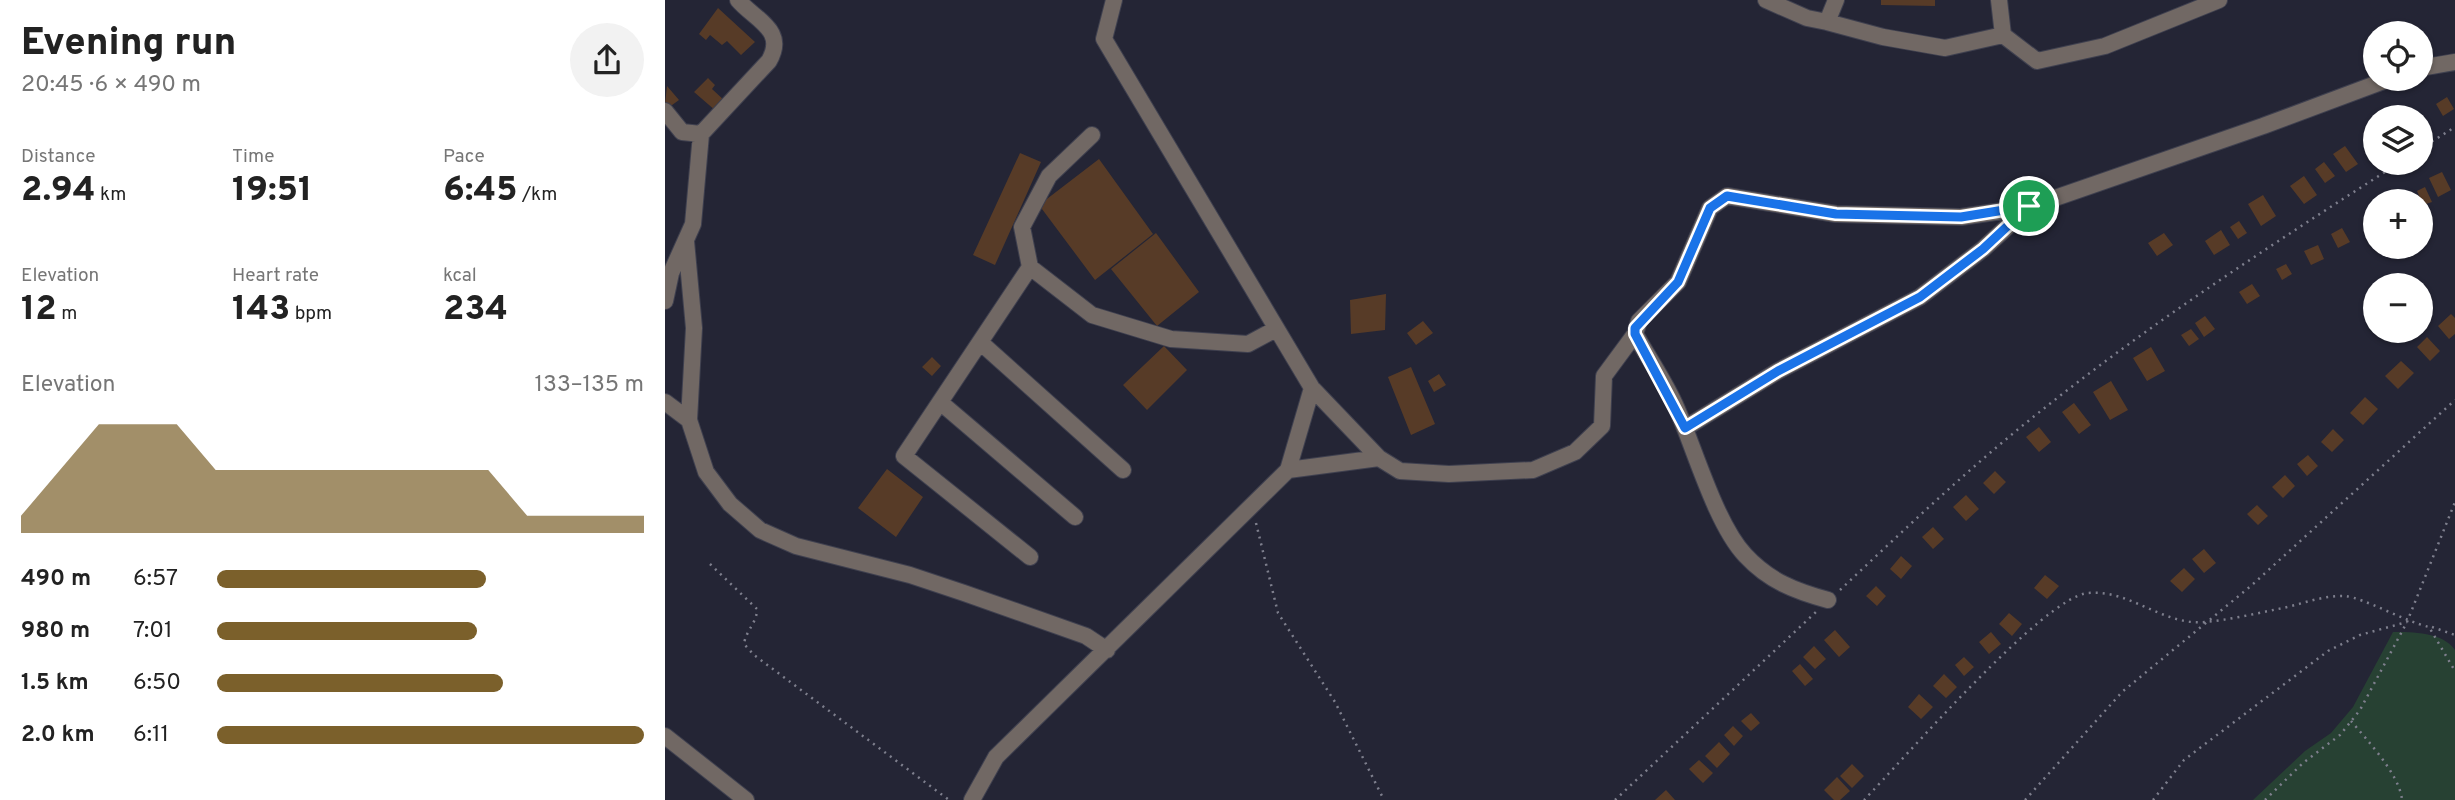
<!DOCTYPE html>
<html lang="en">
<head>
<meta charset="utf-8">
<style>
  :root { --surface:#fff; --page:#f2f2f2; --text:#222; --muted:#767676; --accent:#7b602b }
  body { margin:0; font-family:Overpass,sans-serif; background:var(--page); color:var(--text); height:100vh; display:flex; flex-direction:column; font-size:26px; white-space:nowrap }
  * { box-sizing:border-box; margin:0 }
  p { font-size:23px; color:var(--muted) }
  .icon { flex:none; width:38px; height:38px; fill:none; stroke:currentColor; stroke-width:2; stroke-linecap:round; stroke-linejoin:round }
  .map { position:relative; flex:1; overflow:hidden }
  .panel { display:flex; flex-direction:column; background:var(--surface); width:665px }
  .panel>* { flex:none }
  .fabs { position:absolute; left:1698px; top:21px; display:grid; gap:14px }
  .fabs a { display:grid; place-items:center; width:70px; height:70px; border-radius:50%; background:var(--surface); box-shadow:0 2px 5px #0004; font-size:35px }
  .pin { position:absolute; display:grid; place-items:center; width:60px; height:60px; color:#fff; margin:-30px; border:4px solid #fff; border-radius:50%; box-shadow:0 2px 7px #0007 }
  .round { display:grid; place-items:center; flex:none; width:74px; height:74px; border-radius:37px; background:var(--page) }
  .head { display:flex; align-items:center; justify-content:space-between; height:119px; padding:0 21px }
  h1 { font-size:38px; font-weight:800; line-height:52px }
  .figures { display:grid; grid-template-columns:repeat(3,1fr); gap:10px; height:119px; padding:7px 21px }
  .figures div { display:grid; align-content:center }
  .figures b { font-size:35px; font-weight:800 }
  .figures small { font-size:19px; font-weight:400 }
  .figures p { font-size:19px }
  .chart { height:196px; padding:14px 21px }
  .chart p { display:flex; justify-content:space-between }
  .chart svg { width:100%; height:126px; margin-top:7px; fill:var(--accent); opacity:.7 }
  ul { padding:0 21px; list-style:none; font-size:23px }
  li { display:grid; grid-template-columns:112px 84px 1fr; align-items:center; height:52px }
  li i { height:18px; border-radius:9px; background:var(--accent) }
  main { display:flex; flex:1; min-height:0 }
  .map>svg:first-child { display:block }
  .green { fill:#274133 }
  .building { fill:#573b27 }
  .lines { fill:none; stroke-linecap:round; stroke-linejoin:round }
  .minor-casing { stroke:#3f404f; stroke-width:18 }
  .path { stroke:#7e7f8d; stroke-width:2.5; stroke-dasharray:2 5; stroke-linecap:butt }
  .minor { stroke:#716864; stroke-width:16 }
  .route-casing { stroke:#fff; stroke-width:14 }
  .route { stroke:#1a73e8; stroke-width:9 }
</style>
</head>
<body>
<main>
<section class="panel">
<div class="head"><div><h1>Evening run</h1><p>20:45 · 6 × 490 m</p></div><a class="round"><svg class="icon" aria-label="share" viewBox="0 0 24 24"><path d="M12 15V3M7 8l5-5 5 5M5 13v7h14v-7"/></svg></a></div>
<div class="figures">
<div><p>Distance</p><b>2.94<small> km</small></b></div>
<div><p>Time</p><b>19:51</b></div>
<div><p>Pace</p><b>6:45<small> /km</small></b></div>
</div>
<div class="figures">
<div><p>Elevation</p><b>12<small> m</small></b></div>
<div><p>Heart rate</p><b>143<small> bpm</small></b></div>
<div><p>kcal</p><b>234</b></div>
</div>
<div class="chart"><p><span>Elevation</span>133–135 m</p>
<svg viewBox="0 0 160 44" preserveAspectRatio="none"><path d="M0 44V38L10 22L20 6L30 6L40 6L50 22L60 22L70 22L80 22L90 22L100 22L110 22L120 22L130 38L140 38L150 38L160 38V44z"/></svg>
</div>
<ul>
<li><b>490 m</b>6:57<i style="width:63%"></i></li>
<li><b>980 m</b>7:01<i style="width:61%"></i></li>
<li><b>1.5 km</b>6:50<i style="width:67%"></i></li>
<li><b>2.0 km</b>6:11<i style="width:100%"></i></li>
</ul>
</section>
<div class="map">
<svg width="1790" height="800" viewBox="0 0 1790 800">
  <rect width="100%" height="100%" fill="#242535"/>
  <!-- green -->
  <path class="green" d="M1728 632C1747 632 1778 632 1790 650V800H1588L1640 751 1666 733 1688 707Z"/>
  <!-- building -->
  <path class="building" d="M1216 0H1270V6L1216 5Z
    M53 8 90 42 76 55 62 41 57 45 45 35 41 40 34 34Z
    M43 78 50 85 47 89 60 101 51 111 29 92Z
    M2 86 14 100 3 108 0 104Z
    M1782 97 1789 109 1778 116 1771 104Z
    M1710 135V150L1707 151 1700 141Z
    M1680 146 1693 164 1681 172 1668 154Z
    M355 153 376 162 330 265 308 255Z
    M434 159 488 234 430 280 374 205Z
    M1659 162 1670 176 1660 183 1650 169Z
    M1777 172 1786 190 1773 197 1764 178Z
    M1639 176 1652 195 1639 204 1625 186Z
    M1760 187 1767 202 1758 205 1752 191Z
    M1598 195 1611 216 1596 226 1583 204Z
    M1574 221 1582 233 1573 239 1565 227Z
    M1677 228 1685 242 1673 248 1666 234Z
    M1556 230 1565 245 1549 255 1540 241Z
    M491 233 534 292 492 326 446 269Z
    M1499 233 1508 245 1492 256 1483 243Z
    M1653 245 1659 259 1646 265 1639 251Z
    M1621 264 1627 274 1617 280 1611 269Z
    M1587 284 1595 296 1582 304 1574 292Z
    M721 294 720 330 686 334 685 300Z
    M1786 314 1790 318V334L1784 339 1773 326Z
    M1540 316 1550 329 1539 337 1530 323Z
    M758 321 768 333 751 345 742 333Z
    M1526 329 1534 339 1524 346 1516 335Z
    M1762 337 1775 351 1765 361 1752 347Z
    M499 346 522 370 482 410 458 385Z
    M1486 347 1500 371 1482 381 1468 358Z
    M267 357 276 366 267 376 257 367Z
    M1736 361 1749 373 1733 389 1720 376Z
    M746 367 770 424 746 435 723 377Z
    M774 374 781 385 769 392 763 381Z
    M1446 381 1463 410 1445 420 1428 392Z
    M1700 397 1713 409 1698 425 1685 413Z
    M1409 403 1426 425 1414 434 1397 412Z
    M1374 427 1386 442 1374 452 1361 437Z
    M1668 429 1679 440 1667 452 1656 442Z
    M1643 455 1653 466 1642 476 1632 464Z
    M222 469 258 497 231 537 193 508Z
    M1330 471 1341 482 1329 494 1318 483Z
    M1620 475 1630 486 1618 498 1607 487Z
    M1301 495 1314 509 1301 521 1288 507Z
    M1592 505 1603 516 1593 525 1582 514Z
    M1268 527 1279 539 1268 549 1257 537Z
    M1539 549 1551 563 1539 573 1527 559Z
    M1236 556 1247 566 1236 579 1225 569Z
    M1519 568 1530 579 1517 592 1505 581Z
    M1380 575 1394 586 1382 599 1369 588Z
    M1211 586 1221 596 1212 606 1201 596Z
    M1344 613 1357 624 1347 636 1334 624Z
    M1170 630 1185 647 1174 657 1159 640Z
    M1326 632 1336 644 1324 654 1314 642Z
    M1149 646 1161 659 1150 669 1138 657Z
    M1299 657 1309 667 1299 676 1290 665Z
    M1135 664 1148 679 1140 686 1127 671Z
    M1279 674 1292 687 1281 698 1268 686Z
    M1254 694 1268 707 1256 719 1243 707Z
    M1086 713 1095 723 1086 731 1076 721Z
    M1068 726 1078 736 1069 746 1059 735Z
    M1054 742 1065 754 1052 768 1040 756Z
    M1034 760 1048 773 1038 783 1024 769Z
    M1187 764 1199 776 1187 788 1175 776Z
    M1172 777 1185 791 1175 800H1169L1159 790Z
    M1001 790 1010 800H990Z"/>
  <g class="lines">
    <defs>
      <path id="minor" d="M1101 0 1142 18 1162 22 1171 0
        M1334 0 1338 35
        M1162 22 1218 37 1280 48 1338 35 1372 61 1440 46 1554 0
        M1755 68 1790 62
        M0 111 17 132 36 134 104 61C122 30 90 20 73 0
        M427 135 384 176 357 227 365 267 427 315 506 339 583 344 611 329
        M21 241 29 328 24 420
        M0 301 6 273 28 224 36 134
        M970 334C984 359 1001 383 1012 409 1030 450 1051 524 1080 555 1104 581 1130 591 1163 600
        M315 342 458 470
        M647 388 714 458 735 471 784 474 868 470 910 452 937 426 939 376 970 334 974 321 1013 282 1045 208 1062 196 1171 214 1296 217 1364 207 1598 126 1724 79
        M0 402 24 420 41 472 65 504 95 530 131 546 245 575 299 593 421 636 442 650
        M275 402 410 517
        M1020 428 1113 371 1255 297 1318 249 1364 207
        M623 470 714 458
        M365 557 239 456 365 267
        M0 736 81 800
        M307 800 331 757 623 470 647 388 439 39 449 0"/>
    </defs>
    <!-- minor casing -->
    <use href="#minor" class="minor-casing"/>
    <!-- path -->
    <path class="path" d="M1755 149 1790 127
      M591 523 613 613 670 702 719 800
      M45 564 92 609C92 623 81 630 79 644L89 655 284 800
      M1175 590C1241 528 1306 466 1377 410 1490 320 1612 241 1734 163
      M1767 627 1790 635
      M1686 721C1702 740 1735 775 1737 800
      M950 800 1152 611
      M1199 800C1236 762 1380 596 1423 593 1465 589 1498 626 1540 622 1563 620 1589 614 1613 609 1635 605 1657 595 1680 596 1699 598 1739 621 1764 627L1790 671
      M1360 800 1457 692 1587 585 1790 400
      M1488 800 1519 760 1663 651 1695 635 1742 622
      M1600 800 1638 763 1675 735 1695 710 1742 622 1790 502"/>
    <!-- minor -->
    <use href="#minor" class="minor"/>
  </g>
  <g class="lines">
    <defs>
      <path id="route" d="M1062 196 1171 214 1296 217 1364 206 1318 249 1255 297 1113 371 1020 428 970 334V328L1013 282 1045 208Z"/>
    </defs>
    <!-- route casing -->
    <use href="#route" class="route-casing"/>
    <!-- route -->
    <use href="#route" class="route"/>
  </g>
</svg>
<div class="fabs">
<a><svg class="icon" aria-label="locate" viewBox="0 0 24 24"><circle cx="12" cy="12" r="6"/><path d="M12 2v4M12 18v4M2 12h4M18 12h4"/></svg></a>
<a><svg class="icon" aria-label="layers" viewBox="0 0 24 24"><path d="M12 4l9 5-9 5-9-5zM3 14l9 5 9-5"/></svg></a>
<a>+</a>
<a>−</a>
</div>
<div class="pin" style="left:1364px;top:206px;background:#1e9e55"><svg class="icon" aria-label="arrive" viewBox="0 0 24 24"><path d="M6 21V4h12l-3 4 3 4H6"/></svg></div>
</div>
</main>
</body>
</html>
